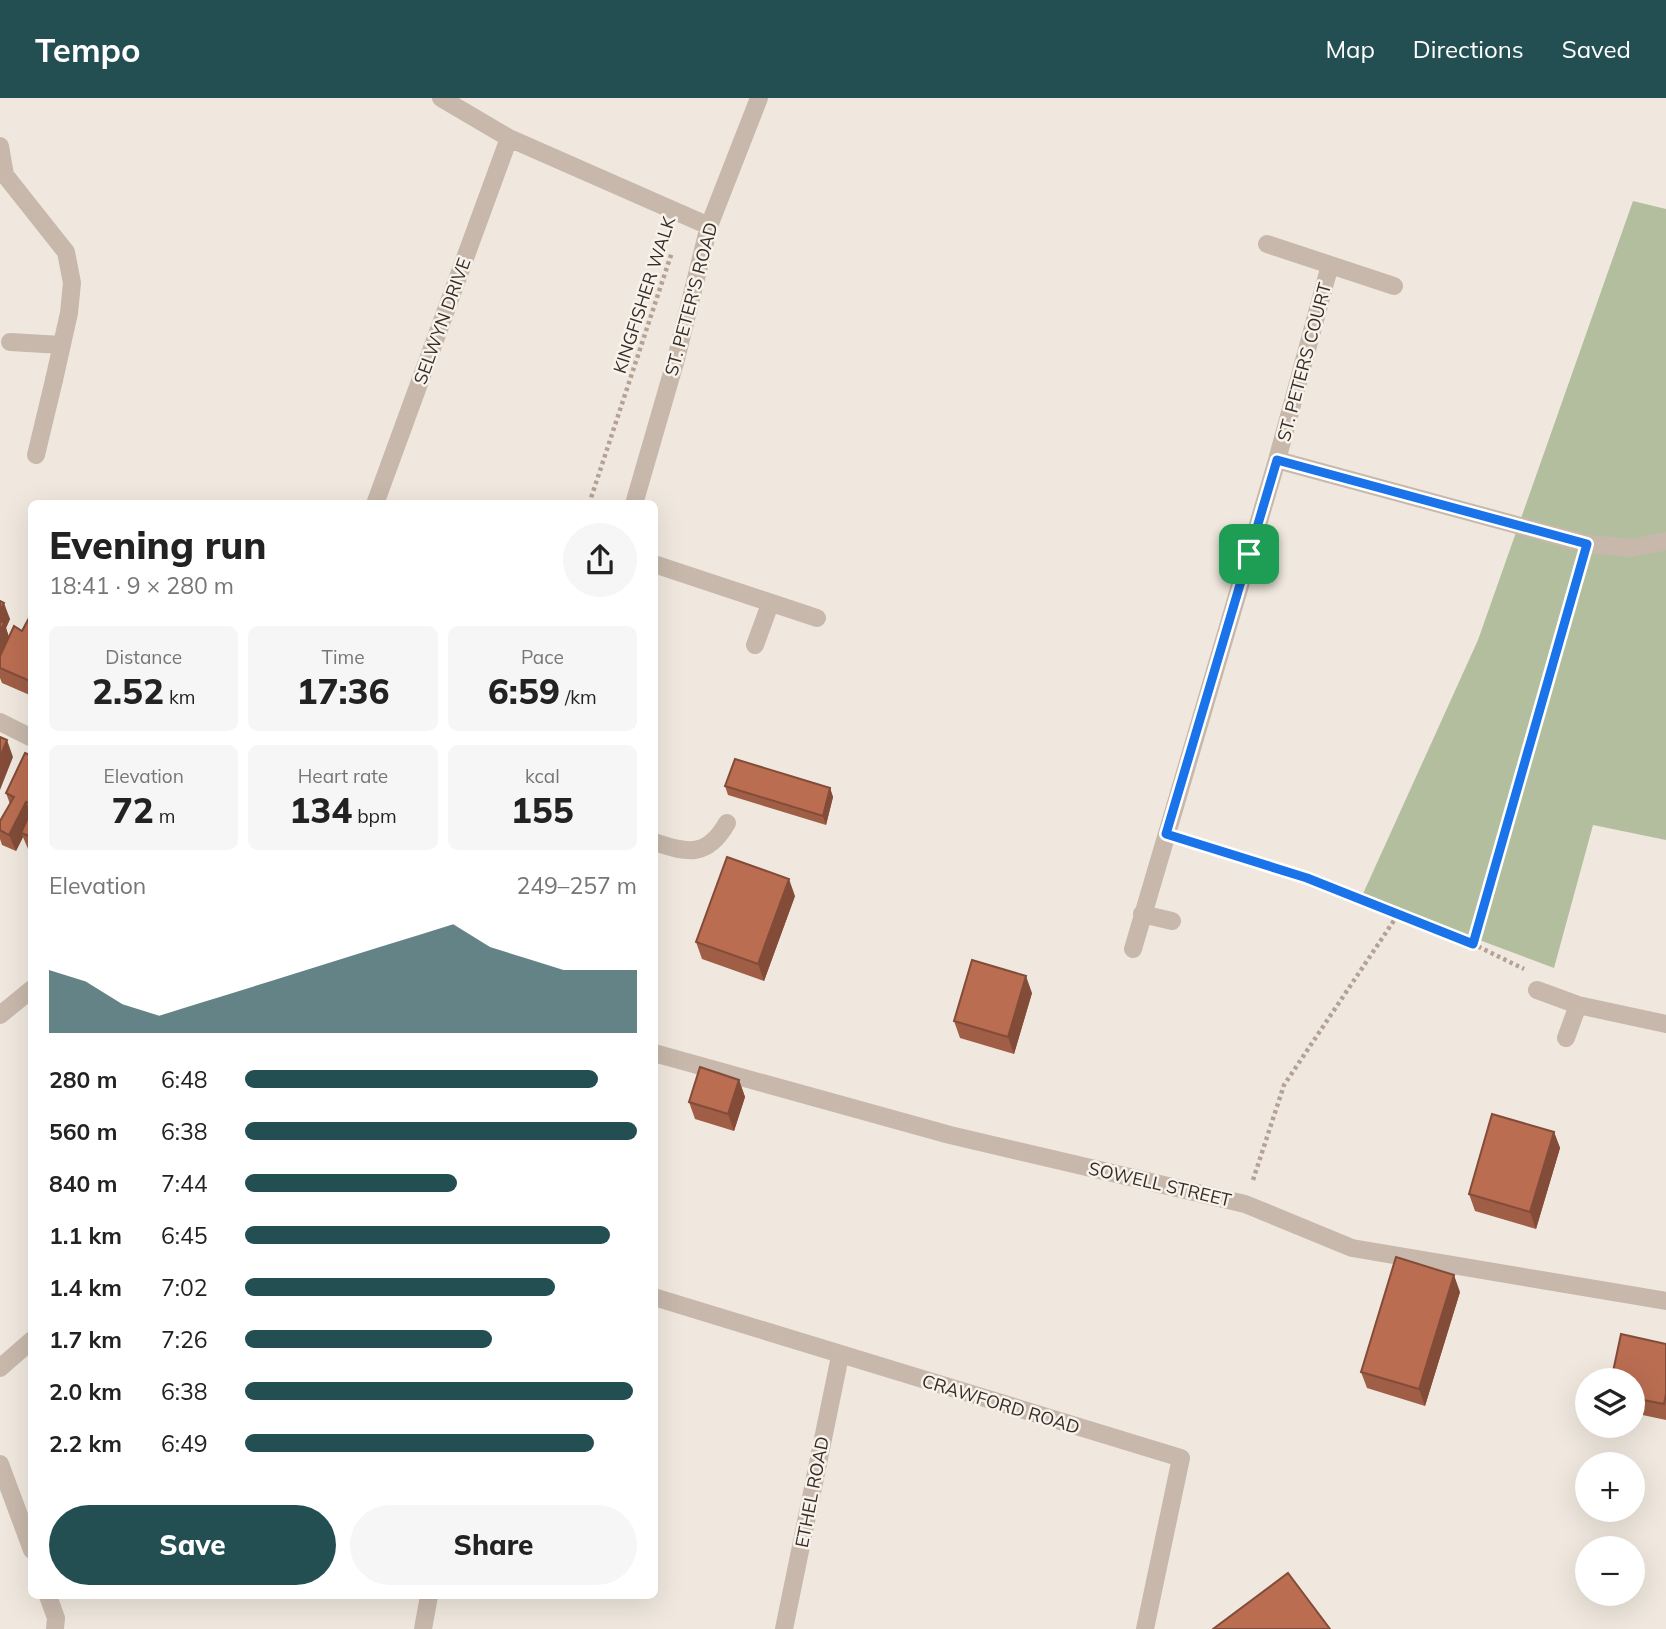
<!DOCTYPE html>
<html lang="en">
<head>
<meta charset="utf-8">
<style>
  :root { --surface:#fff; --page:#f6f6f6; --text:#222; --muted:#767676; --accent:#234f53 }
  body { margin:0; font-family:Mulish,sans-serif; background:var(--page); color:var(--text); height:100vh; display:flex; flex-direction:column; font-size:26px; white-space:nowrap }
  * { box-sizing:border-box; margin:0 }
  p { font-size:23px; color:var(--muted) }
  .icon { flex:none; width:38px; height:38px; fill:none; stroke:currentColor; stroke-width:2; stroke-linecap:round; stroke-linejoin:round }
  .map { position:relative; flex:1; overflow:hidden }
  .sheet { position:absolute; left:28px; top:402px; width:630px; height:1099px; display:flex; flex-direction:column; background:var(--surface); border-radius:10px; box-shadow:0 7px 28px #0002 }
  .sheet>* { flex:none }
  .buttons { position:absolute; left:1575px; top:1270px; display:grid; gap:14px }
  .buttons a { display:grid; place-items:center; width:70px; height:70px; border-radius:50%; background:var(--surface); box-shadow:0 7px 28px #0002; font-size:35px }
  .pin { position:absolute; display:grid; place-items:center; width:60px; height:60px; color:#fff; margin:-30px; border-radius:14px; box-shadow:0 4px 10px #0006 }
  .round { display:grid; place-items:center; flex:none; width:74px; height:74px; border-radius:37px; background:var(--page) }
  .head { display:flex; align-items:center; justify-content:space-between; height:119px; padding:0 21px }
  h1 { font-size:38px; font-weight:800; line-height:52px }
  .figures { display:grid; grid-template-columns:repeat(3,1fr); gap:10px; height:119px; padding:7px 21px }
  .figures div { display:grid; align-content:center; border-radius:10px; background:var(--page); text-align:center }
  .figures b { font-size:35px; font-weight:800 }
  .figures small { font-size:19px; font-weight:400 }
  .figures p { font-size:19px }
  .chart { height:196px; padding:14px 21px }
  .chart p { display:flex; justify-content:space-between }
  .chart svg { width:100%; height:126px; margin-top:7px; fill:var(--accent); opacity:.7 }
  .primary-button { display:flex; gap:14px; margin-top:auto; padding:14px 21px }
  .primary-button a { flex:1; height:80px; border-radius:42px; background:var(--accent); color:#fff; font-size:28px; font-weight:800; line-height:80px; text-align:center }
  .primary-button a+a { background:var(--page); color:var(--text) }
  ul { padding:0 21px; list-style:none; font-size:23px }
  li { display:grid; grid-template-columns:112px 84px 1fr; align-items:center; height:52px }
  li i { height:18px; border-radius:9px; background:var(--accent) }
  header { display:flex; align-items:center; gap:42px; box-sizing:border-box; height:98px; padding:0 35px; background:var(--accent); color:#fff }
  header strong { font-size:33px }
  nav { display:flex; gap:38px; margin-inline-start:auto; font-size:24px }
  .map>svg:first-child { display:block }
  .green { fill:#b3be9f }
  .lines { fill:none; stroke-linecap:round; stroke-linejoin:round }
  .path { stroke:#b3a295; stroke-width:4.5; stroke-dasharray:3.5 3.5; stroke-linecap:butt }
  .lane { stroke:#c7b8ab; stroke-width:18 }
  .street { stroke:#c7b8ab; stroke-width:18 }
  .wall { fill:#a05e46 }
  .shaded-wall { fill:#824c39 }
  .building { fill:#ba6d51; stroke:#824c39; stroke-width:2 }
  .route-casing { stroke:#fff; stroke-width:14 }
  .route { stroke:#1a73e8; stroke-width:9 }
  .labels { text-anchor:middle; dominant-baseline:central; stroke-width:5; stroke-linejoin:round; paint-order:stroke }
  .street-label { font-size:18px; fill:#352d29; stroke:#f8f2ea }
</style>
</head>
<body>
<header>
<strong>Tempo</strong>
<nav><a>Map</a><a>Directions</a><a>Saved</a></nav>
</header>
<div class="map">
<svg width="1666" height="1531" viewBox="0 0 1666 1531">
  <rect width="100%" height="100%" fill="#f0e8de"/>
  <!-- green -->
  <path class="green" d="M1633 103 1666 111V742L1593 727 1554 870 1362 798 1478 542Z"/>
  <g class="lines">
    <!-- path -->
    <path class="path" d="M589 406 672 154
      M1189 743 1307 780 1473 846 1524 871
      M1473 846 1580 471
      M1253 1082 1284 987 1397 818"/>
    <!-- lane -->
    <path class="lane" d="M36 357 54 282
      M654 744C688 755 707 760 727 725"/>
    <!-- street -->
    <path class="street" d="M441 0 509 40 709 128
      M0 48 5 77 66 154 72 185 69 215 54 282
      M1267 146 1394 188
      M10 244 62 247
      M1277 362 1587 446 1632 450 1666 443
      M375 406 509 40
      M634 406 676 261 709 128 759 0
      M654 466 817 520
      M755 547 770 506
      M0 624 32 640
      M1142 816 1172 823
      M1133 851 1277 362 1330 167
      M1537 892 1578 907 1666 926
      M0 917 32 891
      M1566 940 1578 907
      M654 955 950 1037 1245 1106 1352 1150 1666 1203
      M654 1199 1181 1360 1145 1531
      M0 1270 32 1242
      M0 1366 32 1452
      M48 1498 56 1520 55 1531
      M423 1531 429 1498
      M784 1531 840 1258"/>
  </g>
  <!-- wall -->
  <path class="wall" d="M0 503 10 521 6 530 9 539 22 533 32 518V598L2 585 0 580Z
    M32 658V753L28 751 23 739 16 753 2 747 0 741V723L10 706 6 695Z
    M725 688 830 690 833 699 826 727 728 697Z
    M795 798 764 883 702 861 696 844Z
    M1032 895 1014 956 960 940 954 923Z
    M739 982 745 999 734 1033 695 1021 689 1004Z
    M1554 1034 1560 1050 1536 1131 1475 1113 1469 1096Z
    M1460 1194 1425 1308 1367 1290 1361 1274Z
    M1666 1246V1322L1633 1315V1283Z"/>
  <!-- shaded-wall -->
  <path class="shaded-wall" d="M4 505 10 521 6 530 10 542 0 564V513Z
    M7 642 13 659 0 692V659Z
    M830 690 833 699 826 727 823 718Z
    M26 704 32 720 21 735 23 739 16 753 9 737Z
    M789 781 795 798 764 883 758 866Z
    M1026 878 1032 895 1014 956 1008 939Z
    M739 982 745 999 734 1033 728 1016Z
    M1554 1034 1560 1050 1536 1131 1530 1114Z
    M1454 1177 1460 1194 1425 1308 1419 1291Z"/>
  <!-- building -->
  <path class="building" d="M0 503 4 505 0 513Z
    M30 518H32V584L0 570V558L14 528 22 533Z
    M0 523 4 525 0 534Z
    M0 639 7 642 0 659Z
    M25 655 32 658V706L26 704 9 737 0 732V723L14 699 6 695Z
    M735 661 830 690 823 718 725 688Z
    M32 711V739L21 735Z
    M727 759 789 781 758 866 696 844Z
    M972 862 1026 878 1008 939 954 923Z
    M700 969 739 982 728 1016 689 1004Z
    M1492 1016 1554 1034 1530 1114 1469 1096Z
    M1396 1159 1454 1177 1419 1291 1361 1274Z
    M1621 1236 1666 1246V1296L1664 1306 1633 1300V1283H1611Z
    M1288 1475 1330 1531H1213Z"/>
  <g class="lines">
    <defs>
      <path id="route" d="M1277 362 1587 446 1473 846 1307 780 1166 736Z"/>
    </defs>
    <!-- route casing -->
    <use href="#route" class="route-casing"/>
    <!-- route -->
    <use href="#route" class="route"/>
  </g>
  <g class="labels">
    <!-- street labels -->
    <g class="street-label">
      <text transform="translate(644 197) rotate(-72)">KINGFISHER WALK</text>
      <text transform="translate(691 201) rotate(-75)">ST. PETER'S ROAD</text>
      <text transform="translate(442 223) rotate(-70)">SELWYN DRIVE</text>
      <text transform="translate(1304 264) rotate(-75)">ST. PETERS COURT</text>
      <text transform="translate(1160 1086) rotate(13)">SOWELL STREET</text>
      <text transform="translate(1001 1306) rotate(17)">CRAWFORD ROAD</text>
      <text transform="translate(812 1394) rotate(-79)">ETHEL ROAD</text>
    </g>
  </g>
</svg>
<div class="buttons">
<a><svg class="icon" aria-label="layers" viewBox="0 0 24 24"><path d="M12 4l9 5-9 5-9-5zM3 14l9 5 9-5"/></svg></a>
<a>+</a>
<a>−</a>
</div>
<div class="pin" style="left:1249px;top:456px;background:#1e9e55"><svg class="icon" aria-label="arrive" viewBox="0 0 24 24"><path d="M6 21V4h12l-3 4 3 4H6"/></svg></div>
<section class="sheet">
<div class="head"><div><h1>Evening run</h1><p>18:41 · 9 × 280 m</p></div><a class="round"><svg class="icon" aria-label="share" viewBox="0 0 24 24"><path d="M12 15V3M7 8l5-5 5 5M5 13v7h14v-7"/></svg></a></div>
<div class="figures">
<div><p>Distance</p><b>2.52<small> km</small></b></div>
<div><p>Time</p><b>17:36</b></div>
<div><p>Pace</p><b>6:59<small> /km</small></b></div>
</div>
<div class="figures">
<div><p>Elevation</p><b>72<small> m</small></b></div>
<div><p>Heart rate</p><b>134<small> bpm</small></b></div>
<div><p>kcal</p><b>155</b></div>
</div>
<div class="chart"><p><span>Elevation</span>249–257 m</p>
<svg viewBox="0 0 160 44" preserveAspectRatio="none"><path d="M0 44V22L10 26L20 34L30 38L40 34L50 30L60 26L70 22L80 18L90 14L100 10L110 6L120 14L130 18L140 22L150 22L160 22V44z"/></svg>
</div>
<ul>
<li><b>280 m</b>6:48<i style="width:90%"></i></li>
<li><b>560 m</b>6:38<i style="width:100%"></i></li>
<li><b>840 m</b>7:44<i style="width:54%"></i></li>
<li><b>1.1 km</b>6:45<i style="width:93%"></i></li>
<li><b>1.4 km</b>7:02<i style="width:79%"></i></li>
<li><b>1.7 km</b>7:26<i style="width:63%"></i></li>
<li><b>2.0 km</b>6:38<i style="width:99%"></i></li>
<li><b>2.2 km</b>6:49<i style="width:89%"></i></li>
</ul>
<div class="primary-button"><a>Save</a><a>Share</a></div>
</section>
</div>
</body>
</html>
